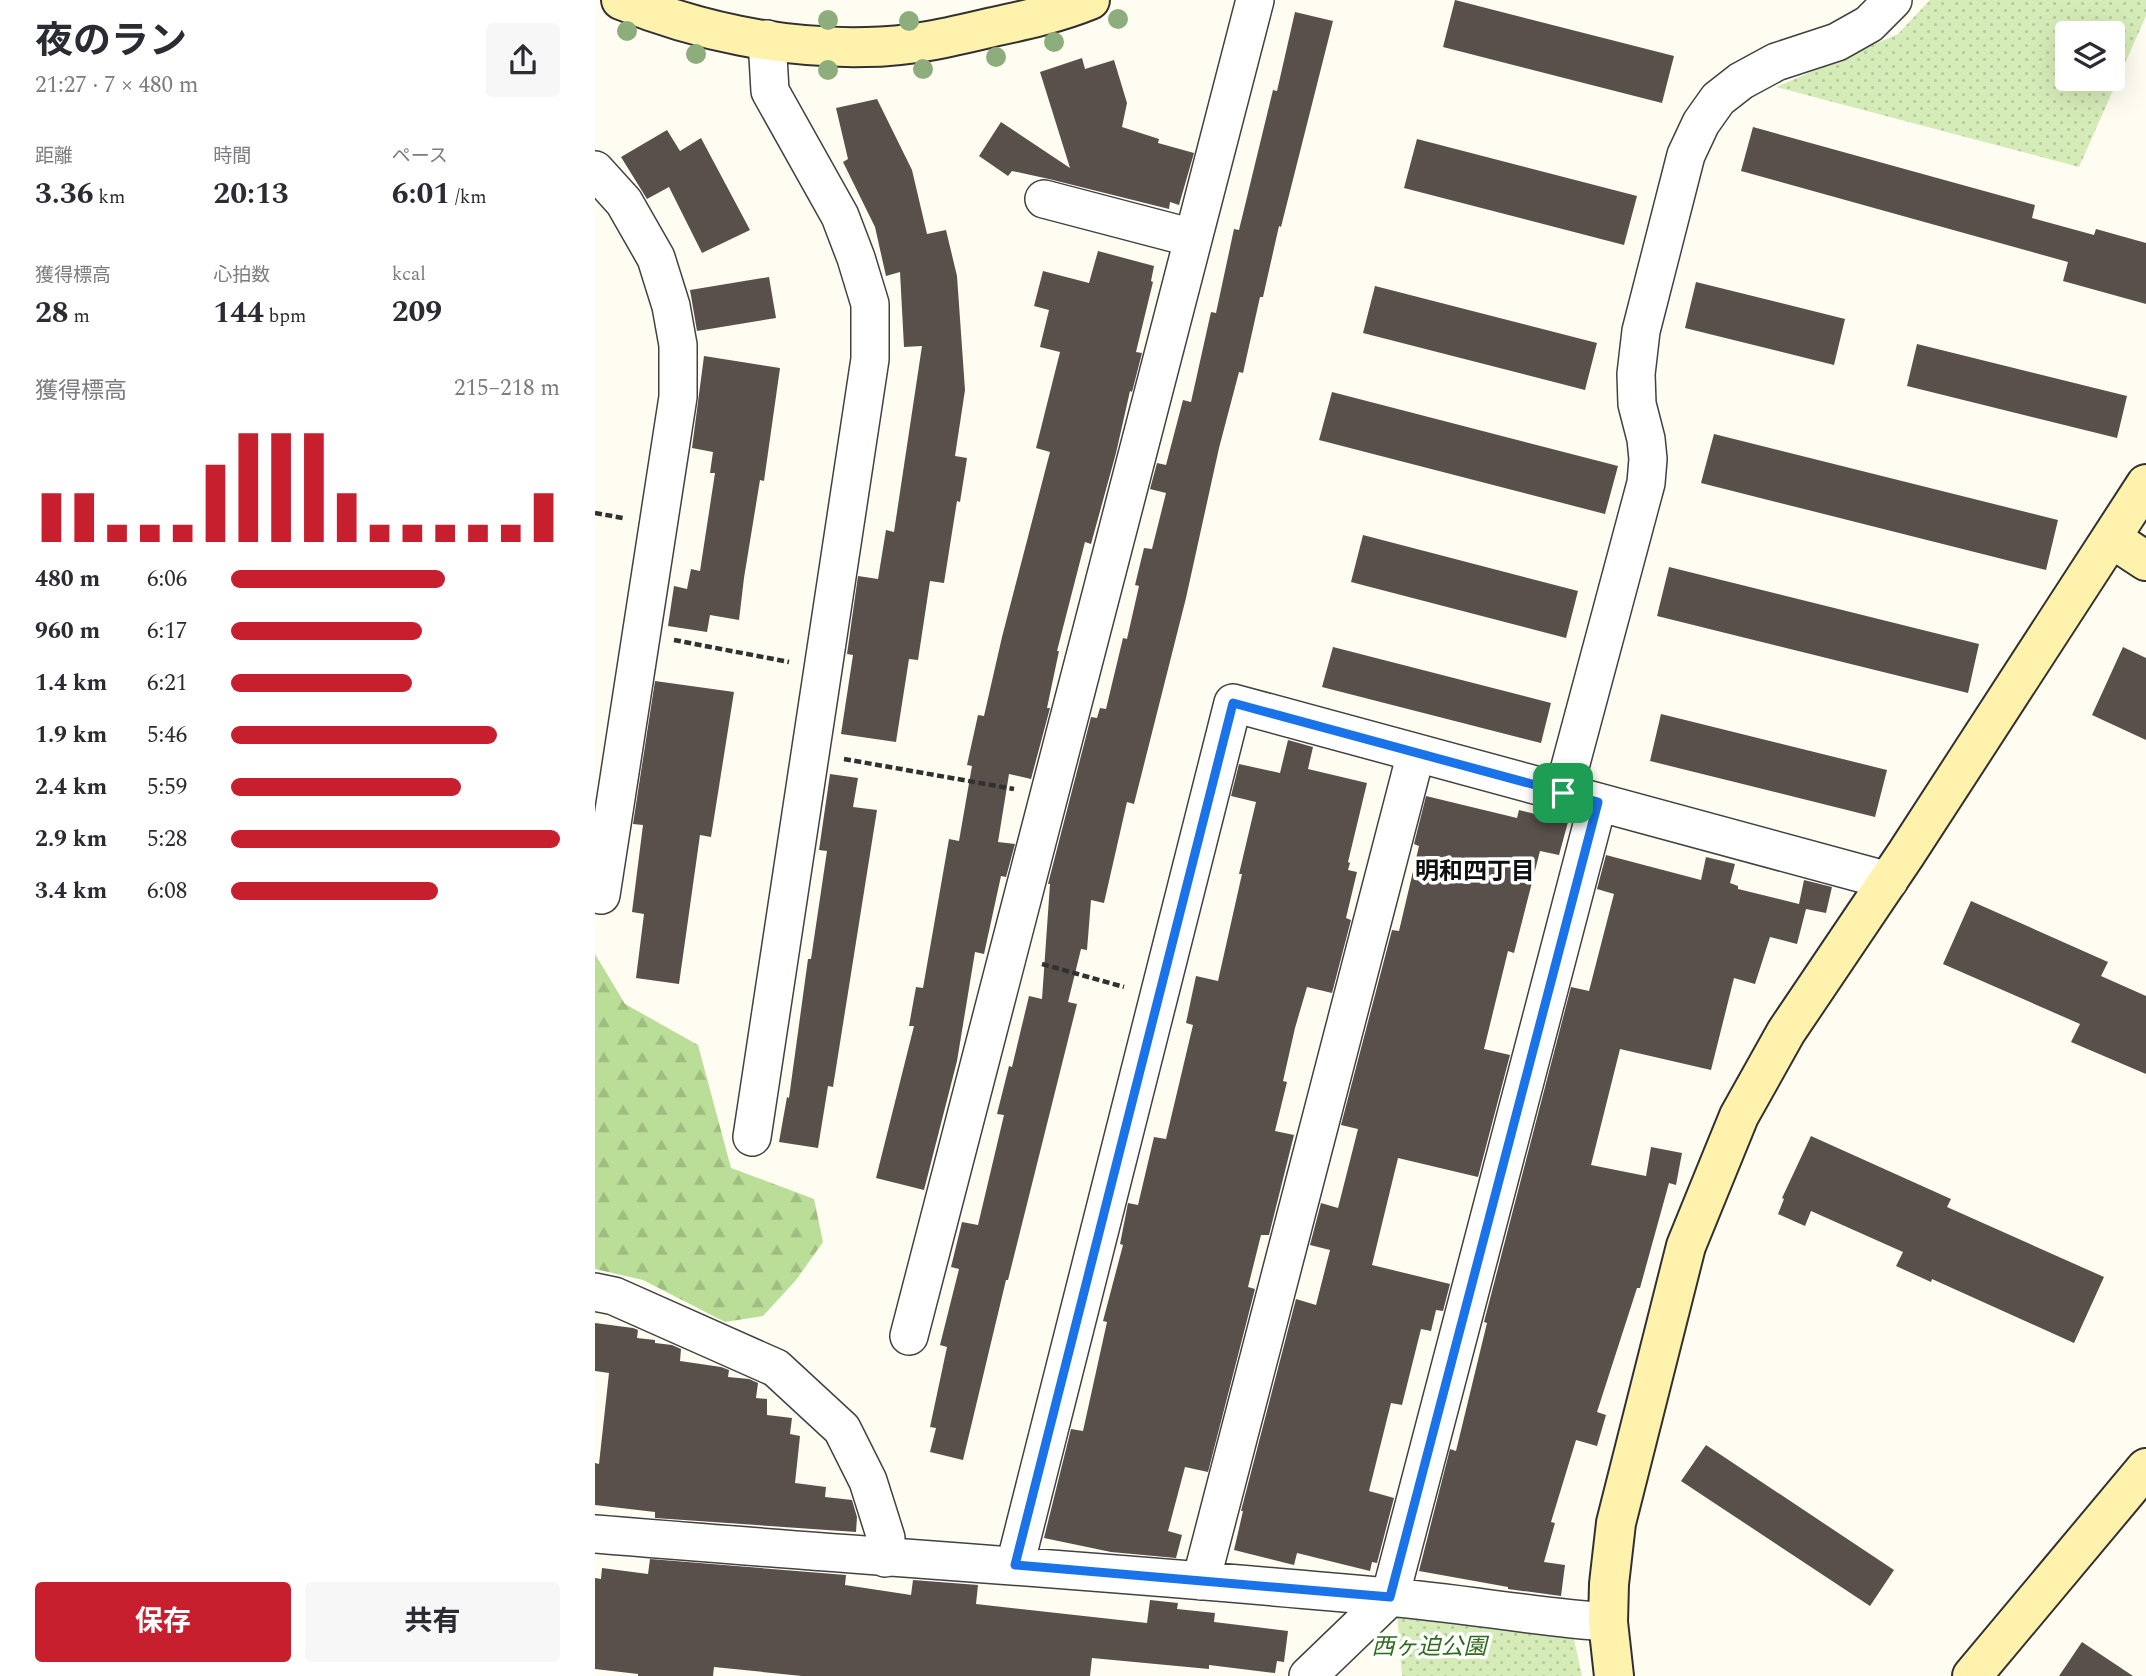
<!DOCTYPE html>
<html lang="ja">
<head>
<meta charset="utf-8">
<style>
  :root { --surface:#fff; --page:#f7f7f7; --text:#2b2b33; --muted:#7c7c81; --accent:#c81f2f }
  body { margin:0; font-family:Spectral,"Noto Sans JP",serif; background:var(--page); color:var(--text); height:100vh; display:flex; flex-direction:column; font-size:26px; white-space:nowrap }
  * { box-sizing:border-box; margin:0 }
  p { font-size:23px; color:var(--muted) }
  .icon { flex:none; width:38px; height:38px; fill:none; stroke:currentColor; stroke-width:2; stroke-linecap:round; stroke-linejoin:round }
  .map { position:relative; flex:1; overflow:hidden }
  .details { display:flex; flex-direction:column; background:var(--surface); width:595px }
  .details>* { flex:none }
  .tools { position:absolute; left:1460px; top:21px; display:grid; gap:14px }
  .tools a { display:grid; place-items:center; width:70px; height:70px; border-radius:7px; background:var(--surface); box-shadow:0 7px 28px #0002; font-size:35px }
  .pin { position:absolute; display:grid; place-items:center; width:60px; height:60px; color:#fff; margin:-30px; border-radius:14px; box-shadow:0 4px 10px #0006 }
  .round { display:grid; place-items:center; flex:none; width:74px; height:74px; border-radius:7px; background:var(--page) }
  .headline { display:flex; align-items:center; justify-content:space-between; height:119px; padding:0 35px }
  h1 { font-size:38px; font-weight:700; line-height:52px }
  .metrics { display:grid; grid-template-columns:repeat(3,1fr); gap:10px; height:119px; padding:7px 35px }
  .metrics div { display:grid; align-content:center }
  .metrics b { font-size:30px; font-weight:700 }
  .metrics small { font-size:19px; font-weight:400 }
  .metrics p { font-size:19px }
  .chart { height:196px; padding:14px 35px }
  .chart p { display:flex; justify-content:space-between }
  .chart svg { width:100%; height:126px; margin-top:7px; stroke:var(--accent); stroke-width:6 }
  .cta { display:flex; gap:14px; margin-top:auto; padding:14px 35px }
  .cta a { flex:1; height:80px; border-radius:7px; background:var(--accent); color:#fff; font-size:28px; font-weight:700; line-height:80px; text-align:center }
  .cta a+a { background:var(--page); color:var(--text) }
  ul { padding:0 35px; list-style:none; font-size:23px }
  li { display:grid; grid-template-columns:112px 84px 1fr; align-items:center; height:52px }
  li i { height:18px; border-radius:9px; background:var(--accent) }
  main { display:flex; flex:1; min-height:0 }
  .map>svg:first-child { display:block }
  .forest { fill:url(#forest-firs) }
  .park { fill:url(#park-dots); fill-rule:evenodd }
  .building { fill:#59504b }
  .lines { fill:none; stroke-linecap:round; stroke-linejoin:round }
  .street-casing { stroke:#424242; stroke-width:40 }
  .secondary-casing { stroke:#313131; stroke-width:42 }
  .path { stroke:#313131; stroke-width:4.5; stroke-dasharray:7 3.5; stroke-linecap:butt }
  .street { stroke:#fff; stroke-width:37 }
  .secondary { stroke:#fff2ad; stroke-width:38 }
  .tree { fill:#8dad7c }
  .route-casing { stroke:#fff; stroke-width:14 }
  .route { stroke:#1a73e8; stroke-width:9 }
  .labels { text-anchor:middle; dominant-baseline:central; stroke-width:7; stroke-linejoin:round; paint-order:stroke }
  .park-label { font-size:23px; font-style:italic; fill:#2f6c1b; stroke:#fff }
  .neighbourhood-label { font-size:24px; font-weight:bold; fill:#0f0f0f; stroke:#fff }
</style>
</head>
<body>
<main>
<section class="details">
<div class="headline"><div><h1>夜のラン</h1><p>21:27 · 7 × 480 m</p></div><a class="round"><svg class="icon" aria-label="share" viewBox="0 0 24 24"><path d="M12 15V3M7 8l5-5 5 5M5 13v7h14v-7"/></svg></a></div>
<div class="metrics">
<div><p>距離</p><b>3.36<small> km</small></b></div>
<div><p>時間</p><b>20:13</b></div>
<div><p>ペース</p><b>6:01<small> /km</small></b></div>
</div>
<div class="metrics">
<div><p>獲得標高</p><b>28<small> m</small></b></div>
<div><p>心拍数</p><b>144<small> bpm</small></b></div>
<div><p>kcal</p><b>209</b></div>
</div>
<div class="chart"><p><span>獲得標高</span>215–218 m</p>
<svg viewBox="0 0 160 44" preserveAspectRatio="none"><path d="M5 44V27M15 44V27M25 44V38M35 44V38M45 44V38M55 44V17M65 44V6M75 44V6M85 44V6M95 44V27M105 44V38M115 44V38M125 44V38M135 44V38M145 44V38M155 44V27"/></svg>
</div>
<ul>
<li><b>480 m</b>6:06<i style="width:65%"></i></li>
<li><b>960 m</b>6:17<i style="width:58%"></i></li>
<li><b>1.4 km</b>6:21<i style="width:55%"></i></li>
<li><b>1.9 km</b>5:46<i style="width:81%"></i></li>
<li><b>2.4 km</b>5:59<i style="width:70%"></i></li>
<li><b>2.9 km</b>5:28<i style="width:100%"></i></li>
<li><b>3.4 km</b>6:08<i style="width:63%"></i></li>
</ul>
<div class="cta"><a>保存</a><a>共有</a></div>
</section>
<div class="map">
<svg width="1551" height="1676" viewBox="0 0 1551 1676">
  <defs>
    <pattern id="forest-firs" width="22" height="20" patternUnits="userSpaceOnUse" patternTransform="scale(1.75)"><rect width="22" height="20" fill="#bade97"/><path d="M5 1l3.5 6h-7zM16 11l3.5 6h-7z" fill="#9fbd81"/></pattern>
    <pattern id="park-dots" width="8" height="8" patternUnits="userSpaceOnUse" patternTransform="scale(1.75)"><rect width="8" height="8" fill="#d6ecb8"/><path d="M2 2h.1M6 6h.1" fill="none" stroke="#b6c99d" stroke-width="1.8" stroke-linecap="round"/></pattern>
  </defs>
  <rect width="100%" height="100%" fill="#fffcf2"/>
  <!-- forest -->
  <path class="forest" d="M0 954 30 1004 103 1045 136 1168 219 1199 228 1242 201 1280 168 1316 130 1322 48 1280 0 1269Z"/>
  <!-- park -->
  <path class="park" d="M1335 0H1551V16L1484 167 1181 87 1303 34ZM1472 33H1517V79H1472Z
    M802 1614 978 1635 987 1676H807Z"/>
  <!-- building -->
  <path class="building" d="M860 0 1079 56 1067 103 848 47Z
    M700 12 738 21 686 227 684 226 668 297H665L648 373 644 372 624 448 591 598 539 804 532 802 509 903 496 900 492 950 486 949 473 1002 482 1004 413 1280H411L368 1460 335 1452 341 1428 335 1427 352 1347 345 1345 364 1269 356 1267 367 1222 383 1225 409 1115 402 1114 414 1066 417 1067 434 996 447 999 455 884H453L496 717 502 718 505 708 511 709 528 638 532 639 544 586 540 585 549 548 557 549 571 493 555 489 562 463 571 465 588 400 596 402 616 312 621 313 639 229 644 230 678 90 682 91Z
    M487 58 490 69 519 60 532 103 527 127 564 139 563 143 599 153 584 205 575 202 574 209 454 179 417 171 413 176 384 156 406 122 475 168 445 72Z
    M282 99 317 170 332 234 351 230 362 276 370 390 360 456 372 458 365 502 362 501 349 583 335 581 323 660 314 659 301 742 246 734 258 655 252 654 263 576 283 579 291 530 299 532 327 346 309 347 305 272 291 276 280 227 248 162 253 159 241 108Z
    M1158 127 1440 205 1437 218 1499 235 1501 229 1551 243V304L1468 281 1473 262 1146 171Z
    M72 130 85 151 106 138 155 230 107 253 74 187 52 199 26 157Z
    M822 139 1042 196 1029 245 809 188Z
    M503 251 559 266 556 281 558 282 541 352 547 353 537 392 535 391 521 453 496 544 490 542 462 651H464L452 708H455L436 779 414 774 403 842 420 844 411 877 406 876 389 954 380 952 362 1061 329 1190 281 1178 319 1026H314L321 987 328 988 354 839 364 841 377 766 372 765 383 715 389 716 407 637 455 452 441 448 465 352 445 347 454 310 439 306 448 271 494 283Z
    M174 277 181 318 102 331 95 290Z
    M1101 282 1250 319 1239 365 1090 328Z
    M780 286 1002 343 990 390 768 333Z
    M1322 344 1532 396 1522 438 1312 386Z
    M109 356 185 368 169 481 165 480 149 578 144 620 115 615 112 632 73 626 79 586 92 589 96 569 105 571 120 473H115L118 452 97 448Z
    M737 392 1023 466 1010 514 724 440Z
    M1119 434 1463 520 1451 570 1106 483Z
    M768 535 983 591 971 638 756 582Z
    M1074 567 1384 644 1373 693 1062 616Z
    M738 647 956 703 946 743 727 687Z
    M1528 647 1551 658V740L1497 715Z
    M60 681 139 692 116 837 105 835 84 984 41 978 49 914 37 912 48 825 38 824Z
    M1066 714 1292 770 1280 817 1055 761Z
    M693 740 718 747 713 769 772 783 753 862 755 863 753 870 762 872 751 918 756 920 737 993 712 987 700 1028 688 1081 692 1082 680 1131 699 1135 674 1235H666L653 1287 660 1289 613 1472 590 1467 573 1531 587 1535 581 1558 516 1552 449 1538 476 1429 488 1431 512 1322 508 1321 528 1245 525 1244 533 1203 543 1205 559 1137 571 1139 598 1025 591 1023 601 976 623 981 647 874H644L661 802 636 796 644 764 685 773Z
    M235 774 263 778 258 807 282 810 238 1087 233 1086 223 1148 184 1142 192 1097 194 1098 213 959H216L232 851 224 850Z
    M831 796 922 818 924 810 973 822 964 855 945 851 919 953 913 951 889 1049 915 1055 883 1177 803 1158 777 1265 855 1284 848 1311 841 1310 836 1331 826 1329 807 1405 796 1403 774 1491 799 1498 782 1563 777 1562 775 1571 702 1553 699 1565 639 1550 648 1511H646L701 1299 721 1305 735 1250 715 1245 726 1203 743 1208 763 1129 746 1125 797 930 804 931 824 846 819 844Z
    M1011 855 1106 880 1111 857 1140 864 1135 883 1143 886V889L1204 904 1209 880 1237 887 1231 913 1211 909 1202 944 1175 937 1160 984 1139 978 1116 1070 1025 1049 996 1165 1051 1176 1056 1147 1087 1153 1081 1185 1074 1183 1045 1288H1042L1002 1412 1011 1415 1002 1446 981 1440 956 1522 960 1523 949 1562 970 1565 966 1596 913 1589V1587L824 1571 855 1449 861 1451 892 1323 889 1322 976 987 994 991 1019 894 1002 889Z
    M1376 901 1513 962 1506 976 1551 996V1074L1476 1042 1485 1024 1348 964Z
    M1216 1136 1356 1199 1352 1207 1509 1277 1479 1343 1337 1279 1336 1282 1301 1266 1308 1252 1216 1211 1210 1226 1183 1214 1189 1199 1187 1198Z
    M0 1323 38 1328 43 1330 42 1338 60 1340V1343L77 1345 86 1349 85 1361 126 1367 134 1370 133 1377 154 1379 163 1383 161 1398 172 1399V1415L197 1418 195 1434 205 1436 200 1483 231 1487 230 1497 257 1500 262 1517 261 1532 60 1518V1512L0 1505V1463L4 1464 14 1373 0 1371Z
    M1111 1445 1299 1570 1275 1606 1086 1481Z
    M55 1559 251 1575 250 1585 316 1595 318 1580 383 1585 381 1604 552 1623 555 1600 583 1603 582 1609 620 1613 619 1622 693 1631 689 1662 682 1661 680 1673 614 1665V1669L497 1658 495 1676H207L119 1667 118 1676H43V1674L0 1669V1578L6 1579 7 1568 53 1574Z
    M1487 1642 1538 1676H1464Z"/>
  <g class="lines">
    <defs>
      <path id="street" d="M0 170 29 202 61 258 76 306 83 345V397L6 895
        M449 199 598 238
        M968 793 1051 483 1053 459 1051 439 1042 404 1041 374 1046 331 1091 155 1106 123 1123 99 1146 81 1181 62 1242 42 1274 24 1298 0
        M157 1137 275 359V304L261 258 245 216 175 91 172 39
        M0 1292 19 1296 181 1368 247 1429 273 1481 291 1538 290 1558
        M314 1336 660 0
        M0 1534C264 1556 528 1572 792 1597 866 1603 939 1617 1013 1622
        M420 1565 638 703 1294 881
        M606 1581 821 753
        M713 1676 795 1597 1003 802"/>
      <path id="secondary" d="M26 0C103 31 188 49 271 47 314 47 356 37 398 27 431 20 463 13 495 0
        M1516 538 1551 561
        M1019 1676 1013 1622 1014 1584 1021 1523 1091 1246 1144 1116 1191 1032 1311 854 1551 484
        M1377 1676 1551 1468"/>
    </defs>
    <!-- street casing -->
    <use href="#street" class="street-casing"/>
    <!-- secondary casing -->
    <use href="#secondary" class="secondary-casing"/>
    <!-- path -->
    <path class="path" d="M0 513 28 518
      M79 640 194 662
      M249 759 419 789
      M447 964 529 987"/>
    <!-- street -->
    <use href="#street" class="street"/>
    <!-- secondary -->
    <use href="#secondary" class="secondary"/>
  </g>
  <!-- trees -->
  <g class="tree">
    <circle cx="523" cy="19" r="10"/>
    <circle cx="233" cy="20" r="10"/>
    <circle cx="314" cy="21" r="10"/>
    <circle cx="32" cy="31" r="10"/>
    <circle cx="459" cy="42" r="10"/>
    <circle cx="101" cy="54" r="10"/>
    <circle cx="401" cy="57" r="10"/>
    <circle cx="328" cy="69" r="10"/>
    <circle cx="233" cy="70" r="10"/>
  </g>
  <g class="lines">
    <defs>
      <path id="route" d="M638 703 1003 802 795 1597 420 1565Z"/>
    </defs>
    <!-- route casing -->
    <use href="#route" class="route-casing"/>
    <!-- route -->
    <use href="#route" class="route"/>
  </g>
  <g class="labels">
    <!-- park labels -->
    <g class="park-label">
      <text x="834" y="1647">西ヶ迫公園</text>
    </g>
    <!-- neighbourhood labels -->
    <g class="neighbourhood-label">
      <text x="880" y="872">明和四丁目</text>
    </g>
  </g>
</svg>
<div class="tools">
<a><svg class="icon" aria-label="layers" viewBox="0 0 24 24"><path d="M12 4l9 5-9 5-9-5zM3 14l9 5 9-5"/></svg></a>
</div>
<div class="pin" style="left:968px;top:793px;background:#1e9e55"><svg class="icon" aria-label="arrive" viewBox="0 0 24 24"><path d="M6 21V4h12l-3 4 3 4H6"/></svg></div>
</div>
</main>
</body>
</html>
